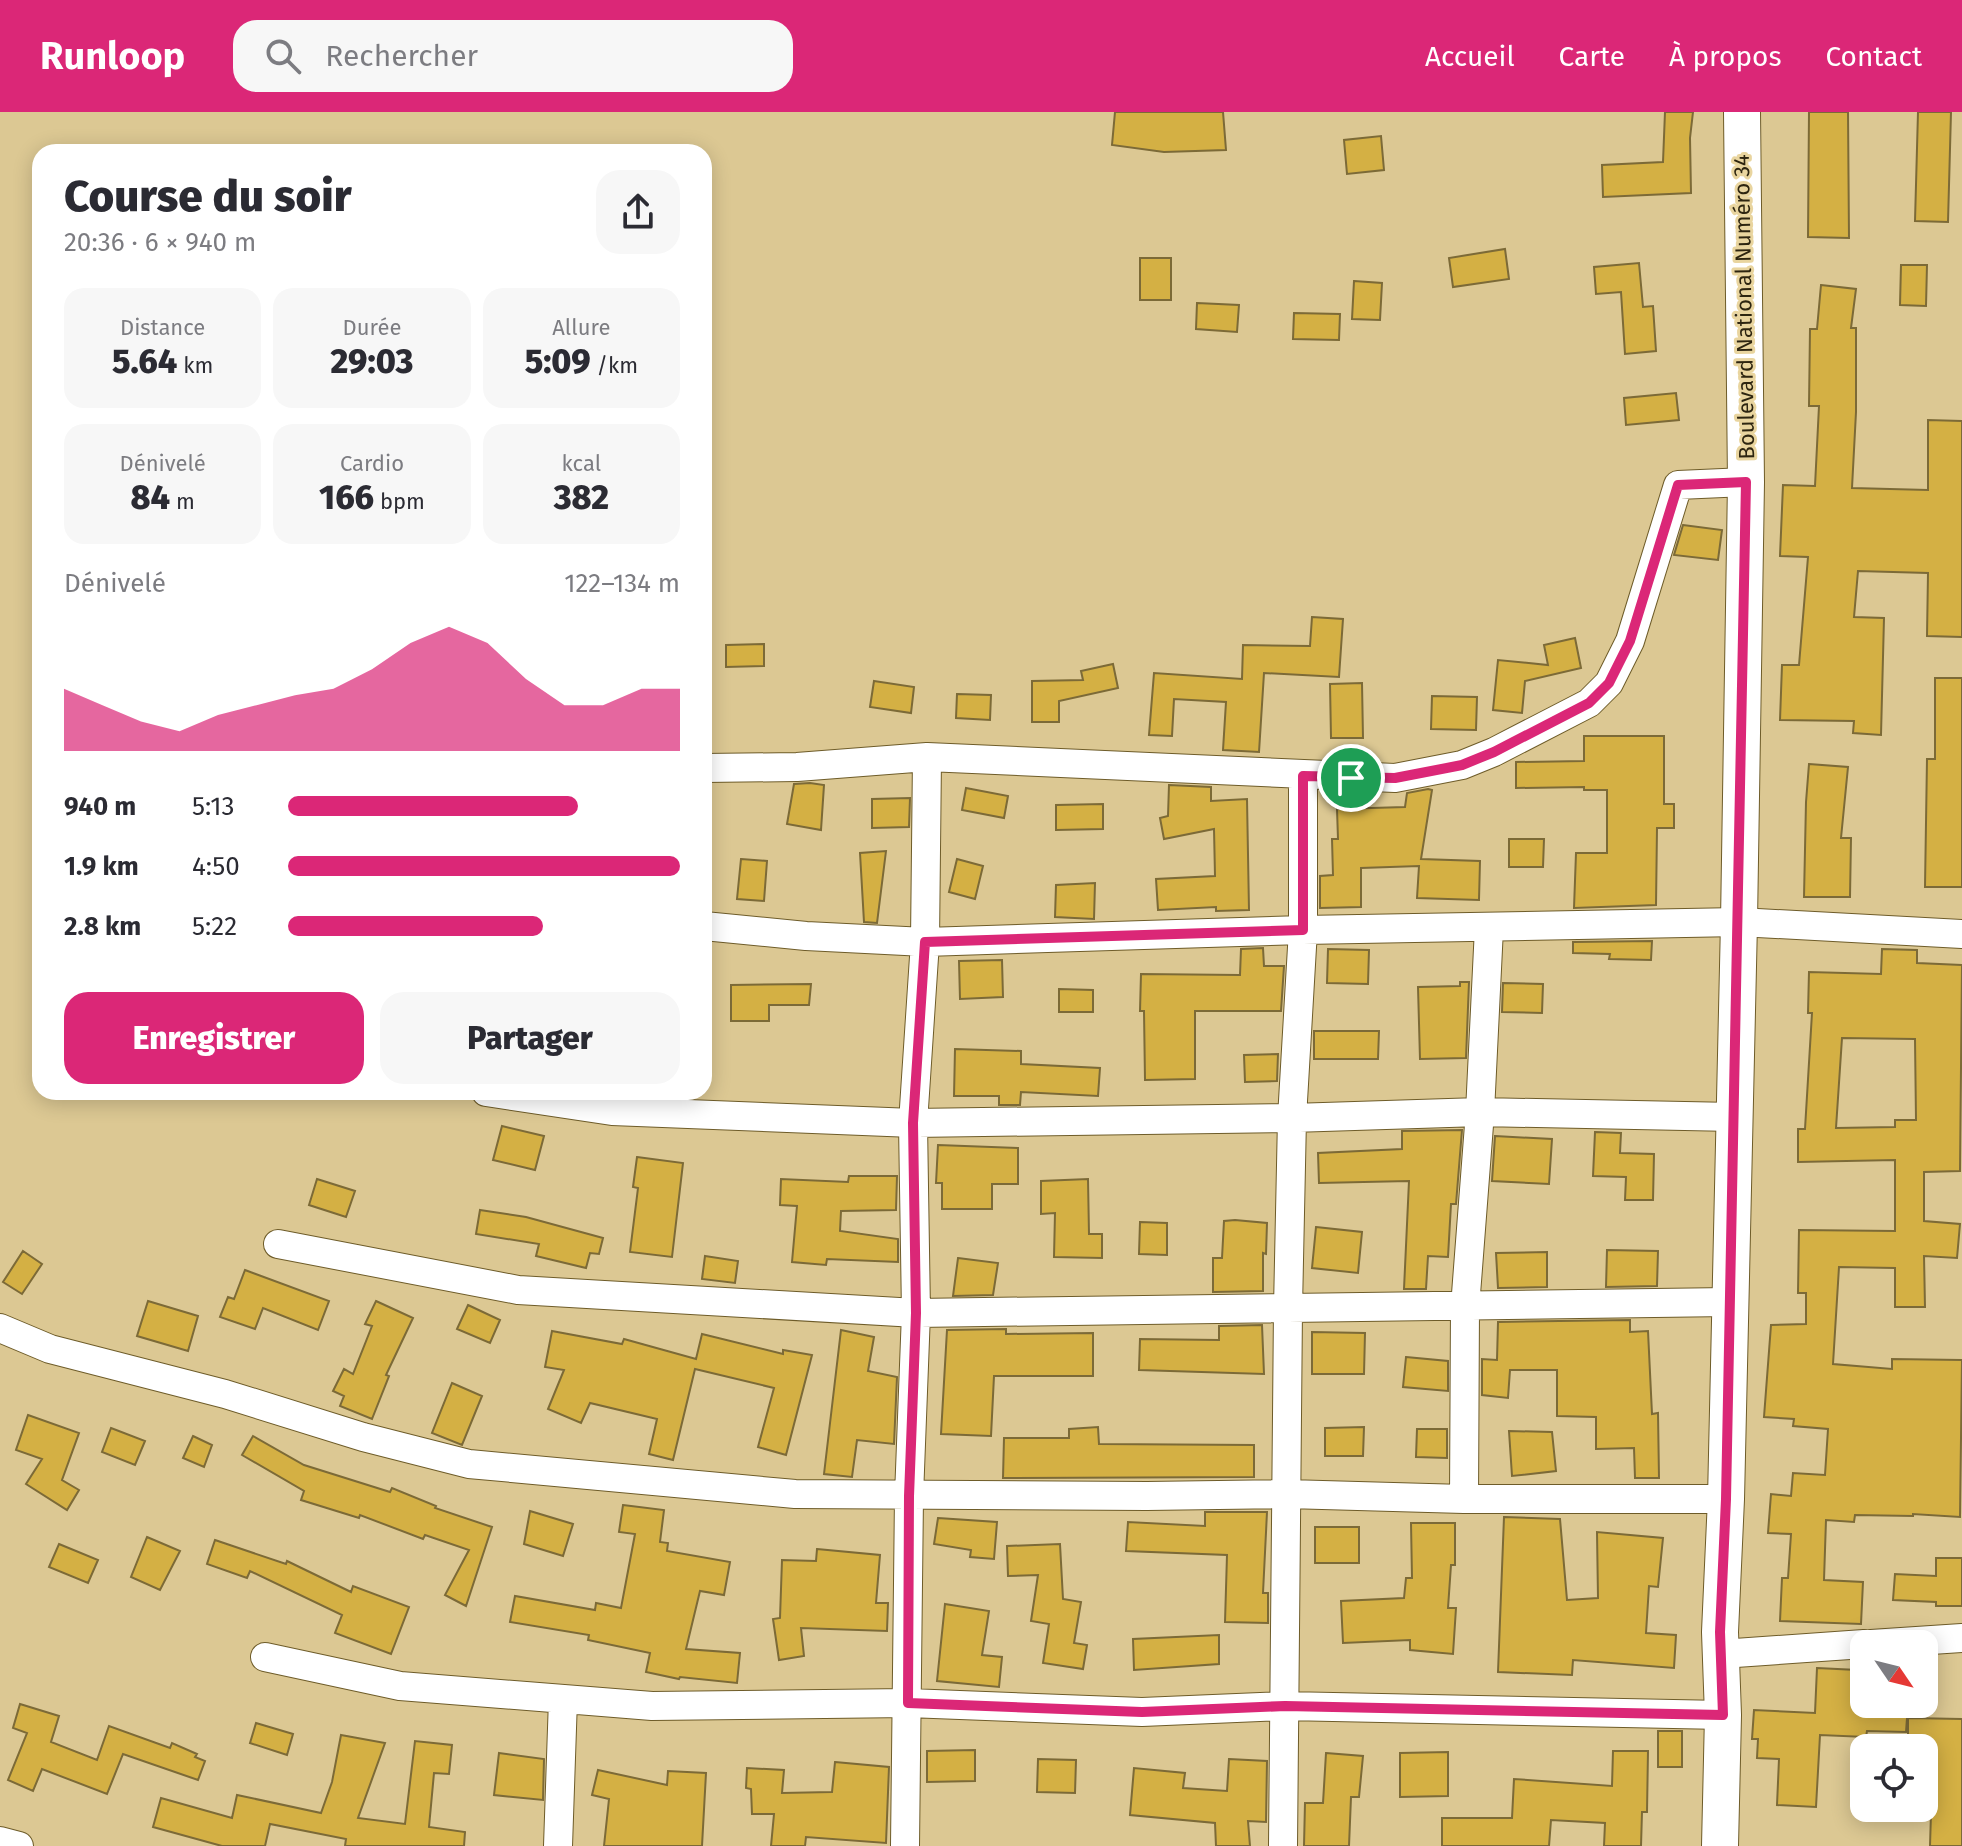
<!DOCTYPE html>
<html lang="fr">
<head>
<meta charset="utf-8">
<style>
  :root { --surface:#fff; --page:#f7f7f7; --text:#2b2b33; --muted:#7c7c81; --accent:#db2777 }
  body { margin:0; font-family:"Fira Sans",sans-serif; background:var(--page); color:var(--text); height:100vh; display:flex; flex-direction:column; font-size:30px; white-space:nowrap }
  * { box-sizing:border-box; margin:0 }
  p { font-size:26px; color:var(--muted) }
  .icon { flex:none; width:44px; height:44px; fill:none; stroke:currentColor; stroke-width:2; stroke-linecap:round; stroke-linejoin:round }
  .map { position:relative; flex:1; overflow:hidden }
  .details { position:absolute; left:32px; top:32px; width:680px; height:956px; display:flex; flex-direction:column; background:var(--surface); border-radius:24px; box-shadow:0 4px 20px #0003 }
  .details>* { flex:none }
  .needle { width:52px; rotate:125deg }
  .controls { position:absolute; left:1850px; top:1518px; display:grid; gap:16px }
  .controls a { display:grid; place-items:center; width:88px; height:88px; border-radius:16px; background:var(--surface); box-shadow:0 4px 20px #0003; font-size:40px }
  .pin { position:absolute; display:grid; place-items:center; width:68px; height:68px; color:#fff; margin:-34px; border:4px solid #fff; border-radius:50%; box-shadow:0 2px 8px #0007 }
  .round { display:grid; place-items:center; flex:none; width:84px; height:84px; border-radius:24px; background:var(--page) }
  .overview { display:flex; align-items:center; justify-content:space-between; height:136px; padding:0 32px }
  h1 { font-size:44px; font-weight:800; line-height:60px }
  .figures { display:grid; grid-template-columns:repeat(3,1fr); gap:12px; height:136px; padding:8px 32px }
  .figures div { display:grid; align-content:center; border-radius:20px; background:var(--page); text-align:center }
  .figures b { font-size:34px; font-weight:800 }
  .figures small { font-size:22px; font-weight:400 }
  .figures p { font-size:22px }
  .chart { height:224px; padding:16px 32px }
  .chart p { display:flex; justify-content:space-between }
  .chart svg { width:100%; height:144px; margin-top:8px; fill:var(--accent); opacity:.7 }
  .primary-button { display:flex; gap:16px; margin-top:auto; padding:16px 32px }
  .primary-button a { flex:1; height:92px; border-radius:24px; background:var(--accent); color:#fff; font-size:32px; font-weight:800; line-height:92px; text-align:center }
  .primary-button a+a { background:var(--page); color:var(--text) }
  ul { padding:0 32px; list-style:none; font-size:26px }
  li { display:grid; grid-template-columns:128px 96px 1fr; align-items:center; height:60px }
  li i { height:20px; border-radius:10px; background:var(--accent) }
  header { display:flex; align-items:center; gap:48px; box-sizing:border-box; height:112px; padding:0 40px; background:var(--accent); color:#fff }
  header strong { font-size:38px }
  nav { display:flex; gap:44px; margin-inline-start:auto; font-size:28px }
  .search { width:560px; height:72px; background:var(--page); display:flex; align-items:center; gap:20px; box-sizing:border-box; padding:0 28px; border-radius:24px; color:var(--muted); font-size:30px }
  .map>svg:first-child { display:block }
  .building { fill:#d4b044; stroke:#7c6a37; stroke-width:2; fill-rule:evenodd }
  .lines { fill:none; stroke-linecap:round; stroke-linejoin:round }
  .minor-casing { stroke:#6e5c29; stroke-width:30 }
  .major-casing { stroke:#6e5c29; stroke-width:38 }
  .minor { stroke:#fff; stroke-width:28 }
  .major { stroke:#fff; stroke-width:36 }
  .route-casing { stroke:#fff; stroke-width:16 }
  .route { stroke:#db2777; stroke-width:10 }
  .labels { text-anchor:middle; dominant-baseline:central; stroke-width:6; stroke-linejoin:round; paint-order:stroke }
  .street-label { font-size:22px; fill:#2d2510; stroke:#e9d59f }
</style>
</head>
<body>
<header>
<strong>Runloop</strong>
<div class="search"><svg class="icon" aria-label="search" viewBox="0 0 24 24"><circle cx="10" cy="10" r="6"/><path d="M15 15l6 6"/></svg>Rechercher</div>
<nav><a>Accueil</a><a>Carte</a><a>À propos</a><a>Contact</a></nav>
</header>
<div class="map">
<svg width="1962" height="1734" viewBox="0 0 1962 1734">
  <rect width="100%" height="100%" fill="#dcc893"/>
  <!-- building -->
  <path class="building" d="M1115 0H1223L1226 38 1164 40 1112 33Z
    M1665 0H1693L1690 26 1691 81 1603 85 1602 53 1663 50Z
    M1809 0H1848L1849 126 1808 125Z
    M1918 0H1951L1948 110 1915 109Z
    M1381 24 1384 58 1347 62 1344 28Z
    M1505 137 1509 167 1453 175 1449 146Z
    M1140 146H1171V188H1140Z
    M1639 151 1643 195 1653 194 1656 239 1625 242 1621 180 1596 182 1594 155Z
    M1901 153H1927L1926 194 1900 193Z
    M1354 169 1382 171 1380 208 1352 207Z
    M1821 173 1856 177 1851 216H1856V300L1852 376 1928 378V308L1962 309V525L1927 524 1928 461 1858 459 1854 505 1884 506 1881 623 1853 621 1854 609 1780 608 1782 553H1799L1808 445 1780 444 1783 373 1815 374 1819 294H1809L1810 217H1817Z
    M1197 191 1239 193 1237 220 1196 217Z
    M1294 201 1340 202 1339 228 1293 227Z
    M1676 281 1679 308 1626 313 1624 286Z
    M1683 413 1722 418 1718 448 1674 443Z
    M1312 505 1343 507 1339 565 1264 561 1259 640 1223 638 1226 590 1174 587 1172 624 1149 623 1154 561 1242 567 1243 533 1310 534Z
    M1575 526 1581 556 1525 569 1522 601 1493 598 1498 548 1548 553 1544 533Z
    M764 532V554L726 555V533Z
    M1113 552 1118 576 1059 589V610H1032V569L1083 568 1081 559Z
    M1935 566H1962V775H1925L1927 647H1935Z
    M874 569 914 575 911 601 870 595Z
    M1362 571 1363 626H1331L1330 572Z
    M957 582 991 583 990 608 956 606Z
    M1432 584 1477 585 1476 618 1431 617Z
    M1584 624H1664V692H1674V716H1657L1656 793 1574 796 1576 741H1607V678H1584V675L1516 676V650L1584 649Z
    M1809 652 1848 655 1841 726H1851L1850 785H1804L1806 690Z
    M810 671 824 673 821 718 787 712 794 672Z
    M1169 673 1211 675V689L1247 687 1249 798 1216 799V795L1158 798 1156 767 1215 764 1214 717 1164 727 1160 706 1168 704Z
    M966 676 1008 684 1004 706 962 698Z
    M1428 677 1432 678 1421 747 1480 749 1479 788 1417 786 1419 754 1361 756V795L1320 796V764L1333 763 1332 727H1338L1337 697 1405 695 1407 681Z
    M910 686 909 715 872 716V687Z
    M1103 692V717L1056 718V693Z
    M1509 727H1544L1543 755H1509Z
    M886 739 877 811 864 810 860 741Z
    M741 747 767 749 764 789 737 787Z
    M957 747 983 754 975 787 949 780Z
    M1095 771 1094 807 1055 805 1056 773Z
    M1652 829 1651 848 1609 847 1610 842 1573 841V830Z
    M1263 836 1264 854H1284L1281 899H1195V967L1145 968 1144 899H1140L1141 862 1240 863 1241 837Z
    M1328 837 1369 838 1368 872 1327 871Z
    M1882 837 1917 838V851L1962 853 1960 1059 1924 1060V1109L1960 1112 1957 1146 1924 1144 1925 1195H1895V1156L1839 1155 1833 1252 1892 1257V1247L1962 1248 1960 1405 1913 1402V1404L1855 1403 1854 1410 1826 1408 1824 1468 1863 1470 1861 1512 1780 1509 1782 1466H1788L1791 1422 1768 1421 1771 1382 1791 1384 1793 1361 1825 1363 1828 1317 1793 1314 1794 1307 1764 1305 1771 1213 1806 1212V1181H1798L1799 1118 1895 1119V1048L1798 1050V1017H1805L1812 901H1808L1809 860 1881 862ZM1842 926 1915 927 1916 1008H1895V1015L1836 1016Z
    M1002 848 1003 885 960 887 959 849Z
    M1460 870H1469L1466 946 1420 947 1418 875 1460 874Z
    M1503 871 1543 872 1542 901 1502 900Z
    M811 872 809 893H769V909H731V873Z
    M1059 877 1093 878V900H1059Z
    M1314 919H1379L1378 947H1314Z
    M955 937 1021 939V952L1100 956 1098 984 1021 980 1020 993H999V984H954Z
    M1278 942 1277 969 1245 970 1244 943Z
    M502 1014 544 1024 535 1058 493 1048Z
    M1462 1018 1456 1092H1451L1448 1145 1428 1144 1426 1177H1404L1409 1069 1319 1071 1318 1041 1402 1037V1019Z
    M1595 1020 1621 1021 1620 1041 1654 1042 1653 1088H1625L1626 1065 1593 1064Z
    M1495 1024 1552 1027 1549 1072 1492 1069Z
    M938 1033 1018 1036V1072H992V1097H942V1071H936Z
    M637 1045 683 1051 672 1145 630 1140 638 1076 633 1075Z
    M849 1064H897L896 1098 841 1099 840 1119 898 1127V1150L827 1147 826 1153 792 1150 797 1094 780 1093 781 1067 848 1070Z
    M317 1067 355 1079 346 1105 309 1093Z
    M1088 1067 1089 1122H1102V1146L1054 1145 1055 1101 1041 1102V1069Z
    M480 1098 526 1105 603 1126 599 1142 590 1141 586 1156 536 1144 539 1132 476 1122Z
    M1235 1108 1267 1111 1266 1142 1263 1141V1179L1213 1180V1146H1222L1224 1109Z
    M1140 1110 1167 1111V1143L1139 1142Z
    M1316 1115 1362 1120 1358 1161 1312 1156Z
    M1607 1138 1658 1139 1657 1174 1606 1175Z
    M23 1139 42 1152 22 1182 3 1170Z
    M1547 1140V1175L1498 1176 1496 1141Z
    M705 1144 738 1149 735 1171 702 1167Z
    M958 1146 998 1151 993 1183 953 1184Z
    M245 1158 329 1189 318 1218 263 1196 255 1217 220 1205 228 1185 234 1187Z
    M148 1189 198 1204 188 1239 137 1224Z
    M376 1189 413 1206 386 1263 389 1264 372 1307 340 1294 344 1284 333 1279 344 1257 353 1262 372 1214 365 1212Z
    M468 1193 500 1208 490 1231 457 1217Z
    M1630 1208V1220L1648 1219 1652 1302 1658 1301 1659 1366H1635L1634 1336 1596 1337V1305L1557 1304V1258H1510L1508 1286 1482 1283V1247L1497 1248 1498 1210Z
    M1262 1213 1264 1262 1139 1258 1140 1227 1219 1228V1214Z
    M1006 1217V1222L1093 1221V1264H994L991 1324 941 1322 947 1218Z
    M841 1218 874 1225 868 1259 897 1265 894 1332 857 1328 852 1365 824 1362Z
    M552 1219 622 1232 624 1227 696 1247 702 1222 783 1242V1238L812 1243 786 1343 758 1335 774 1276 695 1257 673 1348 649 1342 657 1307 590 1291 581 1311 548 1297 564 1258 545 1255Z
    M1312 1220 1365 1221 1364 1262H1312Z
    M1406 1245 1448 1249V1279L1403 1275Z
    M452 1271 482 1284 462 1333 432 1321Z
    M28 1303 79 1321 62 1368 79 1378 67 1398 26 1372 42 1347 16 1338Z
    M1098 1315 1099 1332 1254 1333V1365L1003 1366 1004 1326H1069V1317Z
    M1364 1315 1363 1344H1325V1316Z
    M111 1316 145 1329 135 1353 102 1340Z
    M1417 1317H1447V1346L1416 1345Z
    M1509 1319 1552 1320 1556 1359 1512 1364Z
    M193 1324 212 1333 204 1355 183 1346Z
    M253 1324 304 1353 390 1380 392 1376 436 1394 435 1396 492 1415 466 1494 445 1483 469 1438 425 1423 423 1427 360 1403 359 1406 301 1388 304 1379 242 1343Z
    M623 1393 664 1398 660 1430 668 1431 667 1439 730 1450 724 1483 700 1479 686 1537 740 1541 737 1571 680 1565 679 1567 646 1560 650 1541 588 1528 589 1523 510 1510 515 1484 595 1498 596 1491 621 1496 635 1422 619 1420Z
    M530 1399 573 1412 563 1444 524 1432Z
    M1205 1400H1267L1263 1481H1268V1511L1225 1510 1227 1443 1126 1439 1128 1410 1205 1414Z
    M1504 1405 1560 1407 1567 1488 1598 1486 1597 1420 1663 1426 1658 1475 1649 1474 1646 1521 1676 1523 1674 1556 1573 1548 1572 1563 1498 1560Z
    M938 1406 997 1410 994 1447 970 1445 971 1438 934 1432Z
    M1411 1411H1455V1453H1451L1448 1496H1456L1453 1542 1410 1538V1528L1343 1531 1341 1489 1404 1486 1406 1466H1412Z
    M1315 1415H1359V1451H1315Z
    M147 1425 180 1439 160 1478 131 1465Z
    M215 1428 286 1452 287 1449 351 1480 353 1474 409 1495 391 1542 335 1521 342 1503 250 1459 247 1466 207 1452Z
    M59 1432 98 1448 88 1471 49 1455Z
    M1060 1432 1063 1487 1081 1490 1074 1531 1087 1533 1083 1557 1043 1551 1049 1512 1031 1509 1038 1463 1008 1464 1007 1434Z
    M817 1437 880 1443 876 1491H888L887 1519 801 1516 804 1544 779 1548 773 1507 780 1506 782 1448 816 1449Z
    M1936 1446H1962V1494H1936V1490L1893 1488 1895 1462 1936 1464Z
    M945 1492 989 1499 982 1543 1002 1545 999 1575 937 1569Z
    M1219 1523V1552L1134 1558 1133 1527Z
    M1817 1556 1857 1558 1855 1592H1908L1906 1620 1867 1619 1866 1625 1820 1623 1816 1695 1777 1693 1779 1647 1757 1646 1758 1627H1752L1754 1598 1815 1601Z
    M20 1592 59 1604 51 1630 97 1648 109 1614 170 1636 172 1631 197 1642 195 1645 205 1649 198 1668 123 1642 107 1682 42 1657 33 1679 8 1668 27 1621 13 1616Z
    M1908 1606 1962 1607V1734H1930L1933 1636H1908Z
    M256 1611 293 1622 287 1643 250 1631Z
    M1658 1619H1682V1655H1658Z
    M341 1623 385 1631 358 1706 405 1712 415 1629 452 1633 449 1662 434 1661 429 1715 465 1720 464 1734H345L346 1727 270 1712 265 1734H222L153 1715 161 1686 232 1706 237 1683 321 1701 332 1670Z
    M975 1638V1669L927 1670V1639Z
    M1613 1639H1648L1647 1700H1642L1641 1734H1604L1605 1711 1551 1708 1549 1734H1442V1706H1512L1514 1667 1612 1674Z
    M1448 1640V1684L1400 1685V1641Z
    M499 1641 544 1647 543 1688 494 1683Z
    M1326 1641 1363 1644 1359 1685H1351L1349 1734H1304L1305 1691H1323Z
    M1038 1647 1076 1648 1075 1681 1037 1680Z
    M1229 1647 1267 1649 1266 1710 1248 1709 1250 1734H1216L1215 1711 1130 1703 1134 1656 1185 1661 1183 1676 1227 1679Z
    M835 1650 889 1655 886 1731 806 1725 805 1734H771L774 1702H752L751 1677 746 1676 747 1656 784 1658 782 1681 832 1680Z
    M598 1658 667 1673 668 1659 706 1661 702 1734H604L609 1687 592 1683Z"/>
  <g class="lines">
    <defs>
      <path id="minor" d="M704 656 797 655 927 645 1395 666 1462 653 1494 640 1589 591 1609 571 1630 529 1678 373 1746 370
        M704 814 806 824 925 830 1303 818 1739 810 1962 822
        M486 980 612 999 913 1011 1292 1006 1480 1000 1734 1005
        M278 1132 518 1178 916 1201 1729 1190
        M0 1216 50 1237 225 1282 363 1325 469 1352 795 1382 1147 1384 1287 1382 1464 1387H1726
        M1464 1387 1465 1195 1480 1000 1489 816
        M1871 1532 1962 1526
        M1721 1542 1864 1532
        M265 1545 400 1574 652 1594 908 1591 1142 1600 1285 1594 1723 1603
        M0 1729 19 1734
        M558 1734 563 1587
        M905 1734 909 1384 916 1201 913 1011 925 830 927 645
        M1283 1734 1288 1196 1292 1006 1303 818V664"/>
      <path id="major" d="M1720 1734 1723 1603 1720 1520 1726 1387 1739 810 1746 370 1742 0"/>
    </defs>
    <!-- minor casing -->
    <use href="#minor" class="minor-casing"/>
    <!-- major casing -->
    <use href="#major" class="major-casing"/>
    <!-- minor -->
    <use href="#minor" class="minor"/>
    <!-- major -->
    <use href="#major" class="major"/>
  </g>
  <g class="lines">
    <defs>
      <path id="route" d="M1746 370 1726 1387 1720 1520 1723 1603 1285 1594 1142 1600 908 1591 909 1384 916 1201 913 1011 925 830 1303 818V664L1395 666 1462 653 1494 640 1589 591 1609 571 1630 529 1678 373Z"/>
    </defs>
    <!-- route casing -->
    <use href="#route" class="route-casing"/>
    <!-- route -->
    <use href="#route" class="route"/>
  </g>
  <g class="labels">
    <!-- street labels -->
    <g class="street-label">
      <text transform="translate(1744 195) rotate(-91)">Boulevard National Numéro 34</text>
    </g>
  </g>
</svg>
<div class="controls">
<a><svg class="needle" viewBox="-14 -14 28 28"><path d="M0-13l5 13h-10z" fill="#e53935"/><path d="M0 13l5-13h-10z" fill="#7c7c81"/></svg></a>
<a><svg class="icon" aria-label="locate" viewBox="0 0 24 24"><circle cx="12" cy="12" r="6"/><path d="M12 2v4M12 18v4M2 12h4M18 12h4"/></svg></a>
</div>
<div class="pin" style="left:1351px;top:666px;background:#1e9e55"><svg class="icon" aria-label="arrive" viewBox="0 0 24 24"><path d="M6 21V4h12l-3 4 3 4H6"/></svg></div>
<section class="details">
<div class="overview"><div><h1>Course du soir</h1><p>20:36 · 6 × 940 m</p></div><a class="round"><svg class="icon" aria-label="share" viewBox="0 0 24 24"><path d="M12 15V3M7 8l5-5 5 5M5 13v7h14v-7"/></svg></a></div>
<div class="figures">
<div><p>Distance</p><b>5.64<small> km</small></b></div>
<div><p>Durée</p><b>29:03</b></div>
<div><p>Allure</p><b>5:09<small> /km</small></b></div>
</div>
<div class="figures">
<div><p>Dénivelé</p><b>84<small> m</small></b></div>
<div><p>Cardio</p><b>166<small> bpm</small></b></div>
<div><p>kcal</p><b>382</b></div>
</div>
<div class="chart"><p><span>Dénivelé</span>122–134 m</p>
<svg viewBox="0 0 160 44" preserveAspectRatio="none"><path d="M0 44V25L10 30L20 35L30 38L40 33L50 30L60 27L70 25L80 19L90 11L100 6L110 11L120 22L130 30L140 30L150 25L160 25V44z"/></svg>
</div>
<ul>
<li><b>940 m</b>5:13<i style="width:74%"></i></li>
<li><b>1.9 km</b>4:50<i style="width:100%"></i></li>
<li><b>2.8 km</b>5:22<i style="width:65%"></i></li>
</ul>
<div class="primary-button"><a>Enregistrer</a><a>Partager</a></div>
</section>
</div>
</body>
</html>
